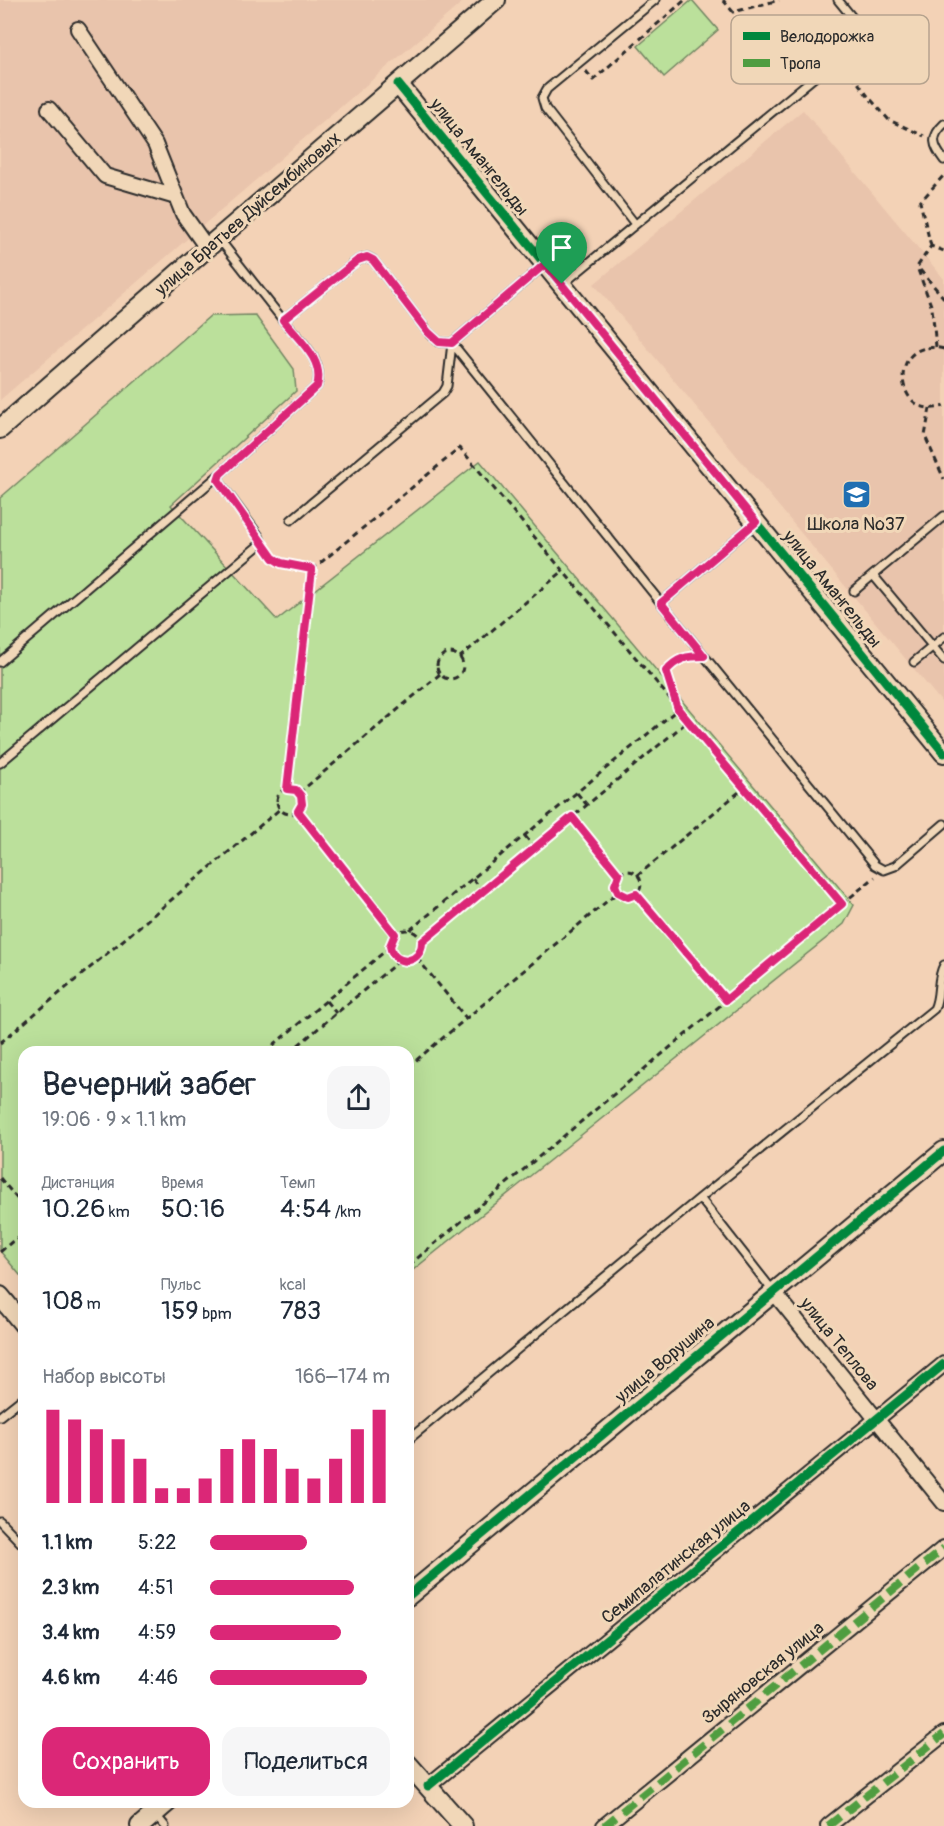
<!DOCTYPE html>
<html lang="ru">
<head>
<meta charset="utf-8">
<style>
  :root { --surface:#fff; --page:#f6f6f7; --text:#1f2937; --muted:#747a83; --accent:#db2777 }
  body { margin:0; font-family:Pangolin,sans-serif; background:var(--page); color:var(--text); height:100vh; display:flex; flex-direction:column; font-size:22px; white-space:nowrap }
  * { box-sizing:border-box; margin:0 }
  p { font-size:20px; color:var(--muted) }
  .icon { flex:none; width:33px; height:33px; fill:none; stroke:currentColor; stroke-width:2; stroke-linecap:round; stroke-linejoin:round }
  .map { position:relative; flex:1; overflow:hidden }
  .sheet { position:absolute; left:18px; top:1046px; width:396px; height:762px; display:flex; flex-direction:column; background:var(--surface); border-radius:18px; box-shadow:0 6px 24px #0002 }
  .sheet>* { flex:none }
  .pin { position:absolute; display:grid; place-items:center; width:51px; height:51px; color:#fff; margin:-62px -26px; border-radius:50% 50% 50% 0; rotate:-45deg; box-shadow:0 0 6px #0007 }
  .pin .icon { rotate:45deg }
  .round { display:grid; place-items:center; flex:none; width:63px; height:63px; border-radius:18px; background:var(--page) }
  .overview { display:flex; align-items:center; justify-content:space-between; height:102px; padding:0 24px }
  h1 { font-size:33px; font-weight:600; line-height:45px }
  .stats { display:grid; grid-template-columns:repeat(3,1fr); gap:9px; height:102px; padding:6px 24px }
  .stats div { display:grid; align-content:center }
  .stats b { font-size:26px; font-weight:600 }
  .stats small { font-size:16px; font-weight:400 }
  .stats p { font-size:16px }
  .chart { height:168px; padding:12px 24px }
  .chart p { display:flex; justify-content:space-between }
  .chart svg { width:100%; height:108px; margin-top:6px; stroke:var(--accent); stroke-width:6 }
  .action { display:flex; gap:12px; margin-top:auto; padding:12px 24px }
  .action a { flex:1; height:69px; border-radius:18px; background:var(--accent); color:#fff; font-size:24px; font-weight:600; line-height:69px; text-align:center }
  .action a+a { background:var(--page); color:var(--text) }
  ul { padding:0 24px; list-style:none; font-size:20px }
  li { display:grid; grid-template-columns:96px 72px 1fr; align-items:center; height:45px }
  li i { height:15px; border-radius:8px; background:var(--accent) }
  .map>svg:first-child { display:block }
  .built { fill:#e9c4ac }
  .green { fill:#bbe09b; stroke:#738663; stroke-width:1.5 }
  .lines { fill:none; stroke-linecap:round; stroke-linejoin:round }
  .service-casing { stroke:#2b2b2b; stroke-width:11 }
  .minor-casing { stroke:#2b2b2b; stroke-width:18 }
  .tertiary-casing { stroke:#2b2b2b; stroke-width:22 }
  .path { stroke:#2b2b2b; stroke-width:3; stroke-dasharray:6 4.5; stroke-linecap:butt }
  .service { stroke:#f1d7b8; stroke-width:7 }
  .minor { stroke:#f1d7b8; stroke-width:14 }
  .tertiary { stroke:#f1d7b8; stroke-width:18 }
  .quiet { stroke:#4f9d41; stroke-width:8; stroke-dasharray:15 8; stroke-linecap:butt }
  .cycleway-casing { stroke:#f1d7b8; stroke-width:13 }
  .cycleway { stroke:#00873e; stroke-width:9 }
  .route-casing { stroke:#fff; stroke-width:12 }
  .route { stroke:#db2777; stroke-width:8 }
  .labels { text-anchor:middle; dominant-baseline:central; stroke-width:6; stroke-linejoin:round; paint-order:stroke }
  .street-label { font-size:18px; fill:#2b2b2b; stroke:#f1d7b8 }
  .poi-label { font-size:18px; fill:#2b2b2b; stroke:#f1d7b8 }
  .key { fill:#f1d7b8; stroke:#b6a38e; stroke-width:1.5 }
  .key-label { font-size:16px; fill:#2b2b2b }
</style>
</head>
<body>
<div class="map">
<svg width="944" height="1826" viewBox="0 0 944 1826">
  <rect width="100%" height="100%" fill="#f3d2b6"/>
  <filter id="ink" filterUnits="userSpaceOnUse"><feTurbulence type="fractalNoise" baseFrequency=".0167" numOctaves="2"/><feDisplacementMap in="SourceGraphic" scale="12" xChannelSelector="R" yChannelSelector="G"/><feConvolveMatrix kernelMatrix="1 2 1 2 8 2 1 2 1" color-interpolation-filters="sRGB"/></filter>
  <g filter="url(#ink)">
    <!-- built -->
    <path class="built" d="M0 0H465L0 400Z
      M803 110 944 279V705L594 284Z"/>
    <!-- green -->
    <path class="green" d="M692 0 718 30 664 77 638 46Z
      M255 315 294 369 296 391 171 505 277 620 480 461 854 905 844 924 408 1274V1052H24V1280L0 1251V498L210 316Z"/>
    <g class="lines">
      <defs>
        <path id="service" d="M944 124C930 137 933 146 944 160
          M635 224 545 108 542 98 547 89 655 0
          M220 240 283 320 358 260 367 257 373 260 428 332 439 342 452 343 447 386 443 393 291 520
          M544 265 452 343 661 603 875 865 884 870 895 866 944 824
          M563 284 839 57 859 36 856 22 838 0
          M944 516 873 575 944 660
          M854 591 873 575
          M661 603 755 523
          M0 662 220 474
          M914 662 944 637
          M0 763 258 546 261 541 259 536 218 480 220 474 317 386C325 360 299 339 283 320
          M700 1198 773 1291
          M0 1416 24 1397
          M408 1440 700 1198 934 1009C941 995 936 979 944 965
          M0 1521 24 1546
          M155 1814 165 1826"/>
        <path id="minor" d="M78 29 155 144 183 214 207 248
          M49 109 105 176 176 197
          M773 1291 944 1503
          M428 1786 944 1364
          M604 1826 944 1548
          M828 1826 944 1734"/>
        <path id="tertiary" d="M398 84 944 753
          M0 429 207 248 496 0
          M0 1296 24 1325
          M408 1596 944 1151
          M408 1764 463 1826
          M140 1826 168 1802"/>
      </defs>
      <!-- service casing -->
      <use href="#service" class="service-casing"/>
      <!-- minor casing -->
      <use href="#minor" class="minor-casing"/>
      <!-- tertiary casing -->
      <use href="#tertiary" class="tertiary-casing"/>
      <!-- path -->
      <path class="path" d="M723 0 733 12 779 0
        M846 66 867 95 889 120 924 136
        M586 71 593 80 685 0
        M931 246 920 202 944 175
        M920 270 944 298
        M936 347 932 308 917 267 931 246 944 251
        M944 349C886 335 893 423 944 406
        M930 408 925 436 944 479
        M267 549C278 566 294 566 313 569
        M437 666a13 13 0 1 1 26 0a13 13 0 1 1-26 0Z
        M459 658 563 571
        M277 801a13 13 0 1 1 26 0a13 13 0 1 1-26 0Z
        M287 789 313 569 460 448 842 904 408 1266
        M299 793 440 674
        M577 793 587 805
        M298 811 395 934
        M572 817 619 875
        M525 836 535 848
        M615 884a13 13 0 1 1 26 0a13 13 0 1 1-26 0Z
        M637 876 744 788
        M473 879 483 891
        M636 894 726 1000
        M842 904 875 877
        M410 930 678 709 666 671 675 661 692 656
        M390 946a16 16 0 1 1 32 0a16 16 0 1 1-32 0Z
        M422 942 688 721
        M417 958 466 1018
        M326 1001 336 1013
        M0 1043 280 809
        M265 1052 390 947
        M290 1052 400 960
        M408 1067 618 892
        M0 1178 24 1207
        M0 1252 14 1240 24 1237"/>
      <!-- service -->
      <use href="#service" class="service"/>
      <!-- minor -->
      <use href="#minor" class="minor"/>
      <!-- tertiary -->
      <use href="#tertiary" class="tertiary"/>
      <!-- quiet -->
      <path class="quiet" d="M604 1826 944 1548
        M828 1826 944 1734"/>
      <defs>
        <path id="cycleway" d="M398 84 944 753
          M408 1596 944 1151
          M428 1786 944 1364"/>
      </defs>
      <!-- cycleway casing -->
      <use href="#cycleway" class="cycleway-casing"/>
      <!-- cycleway -->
      <use href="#cycleway" class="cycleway"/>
    </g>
  </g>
  <g class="lines" filter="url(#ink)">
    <defs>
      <path id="route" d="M367 257 373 260 428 332 439 342 452 343 545 264 756 522 661 603 704 656C687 656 677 658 666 671L678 709 842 904 726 1000 636 894 628 897 618 892 615 885 619 875 572 817 422 942C422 964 394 968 390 946L395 934 298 811 302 804 301 796 296 790 287 789 312 569 281 563 273 558 218 480 220 474 317 386C325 360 298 339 283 320L358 260Z"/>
    </defs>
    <!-- route casing -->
    <use href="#route" class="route-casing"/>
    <!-- route -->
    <use href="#route" class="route"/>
  </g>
  <!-- icons -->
  <defs>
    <symbol id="school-square" viewBox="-11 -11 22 22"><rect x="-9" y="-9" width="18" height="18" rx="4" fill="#1f6fb2" stroke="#f1d7b8"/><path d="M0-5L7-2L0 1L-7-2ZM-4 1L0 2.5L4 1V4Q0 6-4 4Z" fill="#fff"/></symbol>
  </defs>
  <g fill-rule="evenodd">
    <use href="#school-square" x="840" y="478" width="33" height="33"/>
  </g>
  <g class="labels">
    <!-- street labels -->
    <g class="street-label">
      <text transform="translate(479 157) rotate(51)">улица Амангельды</text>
      <text transform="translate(248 214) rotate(-41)">улица Братьев Дуйсембиновых</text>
      <text transform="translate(832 589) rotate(51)">улица Амангельды</text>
      <text transform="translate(839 1344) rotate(51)">улица Теплова</text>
      <text transform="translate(665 1360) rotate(-40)">улица Ворушина</text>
      <text transform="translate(676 1562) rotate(-39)">Семипалатинская улица</text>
      <text transform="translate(763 1673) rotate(-39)">Зыряновская улица</text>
    </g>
    <!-- poi labels -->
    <g class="poi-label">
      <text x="856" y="524">Школа №37</text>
    </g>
  </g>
  <!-- legend -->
  <rect x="731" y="15" width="198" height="69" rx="9" class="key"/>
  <rect x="743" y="32" width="27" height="8" fill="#00873e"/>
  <rect x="743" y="59" width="27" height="8" fill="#4f9d41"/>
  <g class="key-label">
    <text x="780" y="42">Велодорожка</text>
    <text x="780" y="69">Тропа</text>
  </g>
</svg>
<div class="pin" style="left:562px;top:284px;background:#1e9e55"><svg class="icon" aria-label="arrive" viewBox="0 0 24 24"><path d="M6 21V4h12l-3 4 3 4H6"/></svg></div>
<section class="sheet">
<div class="overview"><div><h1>Вечерний забег</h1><p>19:06 · 9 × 1.1 km</p></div><a class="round"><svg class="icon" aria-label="share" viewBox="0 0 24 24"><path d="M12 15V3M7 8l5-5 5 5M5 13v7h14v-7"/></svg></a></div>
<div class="stats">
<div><p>Дистанция</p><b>10.26<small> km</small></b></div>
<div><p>Время</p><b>50:16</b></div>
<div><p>Темп</p><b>4:54<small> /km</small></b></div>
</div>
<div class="stats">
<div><b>108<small> m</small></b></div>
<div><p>Пульс</p><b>159<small> bpm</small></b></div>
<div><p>kcal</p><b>783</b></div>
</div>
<div class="chart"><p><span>Набор высоты</span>166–174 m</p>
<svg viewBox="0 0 160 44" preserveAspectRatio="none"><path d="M5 44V6M15 44V10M25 44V14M35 44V18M45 44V26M55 44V38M65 44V38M75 44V34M85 44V22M95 44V18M105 44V22M115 44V30M125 44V34M135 44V26M145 44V14M155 44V6"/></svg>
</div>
<ul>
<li><b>1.1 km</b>5:22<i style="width:54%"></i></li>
<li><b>2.3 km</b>4:51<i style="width:80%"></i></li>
<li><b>3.4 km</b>4:59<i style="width:73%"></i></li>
<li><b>4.6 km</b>4:46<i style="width:87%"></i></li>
</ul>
<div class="action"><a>Сохранить</a><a>Поделиться</a></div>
</section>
</div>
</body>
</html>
